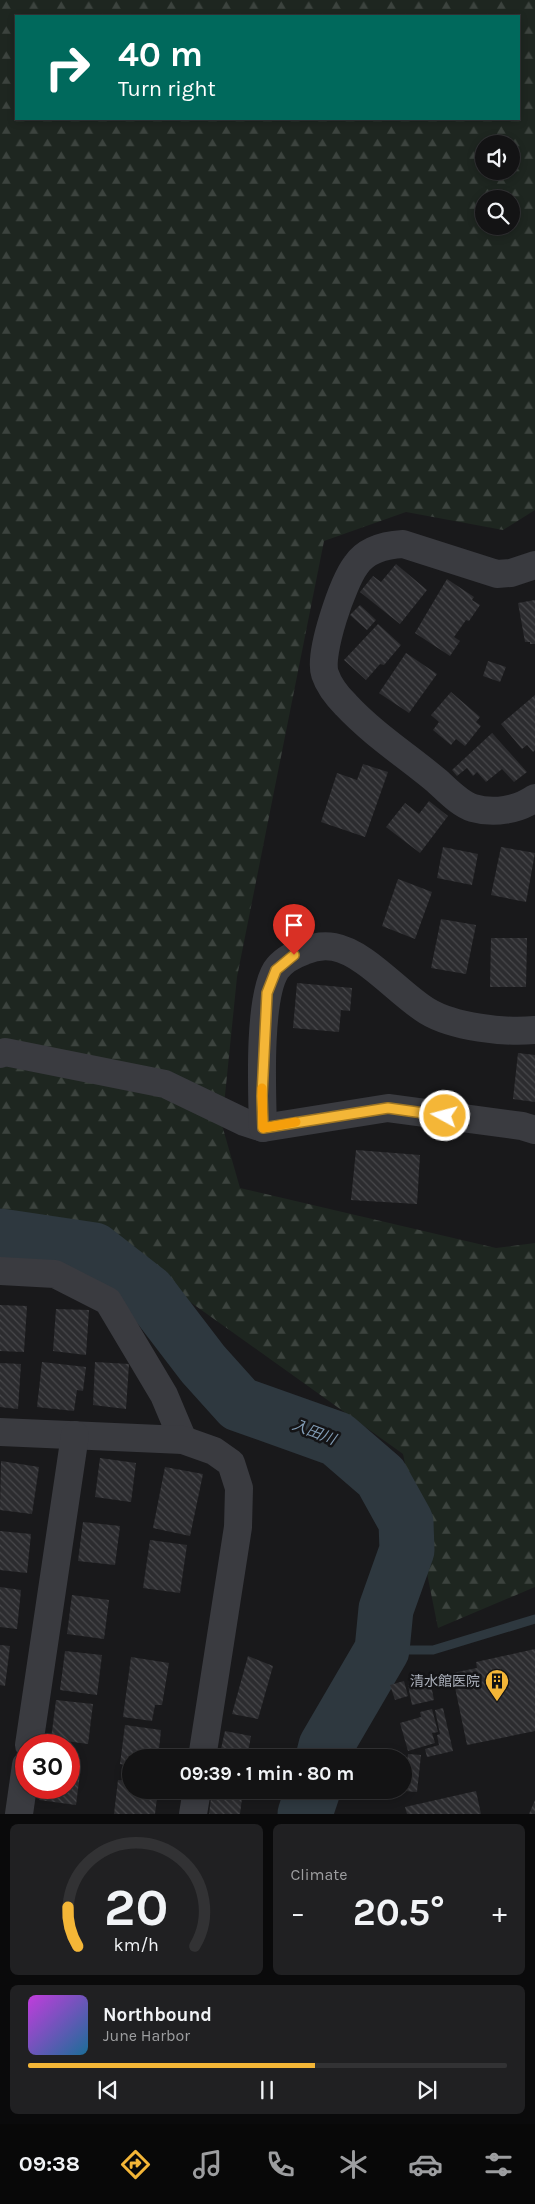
<!DOCTYPE html>
<html lang="en">
<head>
<meta charset="utf-8">
<style>
  body { margin:0; font-family:Karla,"Noto Sans JP",sans-serif; background:#202022; color:#f1f3f6; height:100vh; display:flex; flex-direction:column; font-size:19px; white-space:nowrap }
  * { box-sizing:border-box; margin:0 }
  p { font-size:16px; color:#9d9ea0 }
  .icon { flex:none; width:28px; height:28px; fill:none; stroke:currentColor; stroke-width:2; stroke-linecap:round; stroke-linejoin:round }
  .map { position:relative; height:1814px; overflow:hidden }
  .panel { display:flex; flex-direction:column; gap:10px; padding:10px; background:#0a0a0b; flex:1 }
  .panel>* { flex:none }
  .hud { position:absolute; left:15px; top:15px; width:505px; height:105px; border-radius:0px; box-shadow:0 2px 8px #0003,0 0 0 1px #323234; background:#00695c; color:#fff; overflow:hidden }
  .tools { position:absolute; left:475px; top:135px; display:grid; gap:10px }
  .tools a { display:grid; place-items:center; width:45px; height:45px; border-radius:50%; background:#131314; box-shadow:0 2px 8px #0003,0 0 0 1px #323234; font-size:25px }
  .speed { position:absolute; left:15px; top:1734px; display:flex; gap:10px; font-size:25px; font-weight:700; text-align:center }
  .speed>* { display:grid; place-content:center; width:65px; height:65px; border-radius:50%; background:#131314; box-shadow:0 2px 8px #0003,0 0 0 1px #323234; line-height:1 }
  .speed .limit { border:8px solid #d22; background:#fff; color:#111 }
  .pin { position:absolute; display:grid; place-items:center; width:42px; height:42px; color:#fff; margin:-51px -21px; border-radius:50% 50% 50% 0; rotate:-45deg; box-shadow:0 0 5px #0007 }
  .pin .icon { rotate:45deg }
  .me { position:absolute; width:55px; margin:-28px; rotate:277deg; stroke-linejoin:round; filter:drop-shadow(0 0 4px #0008) }
  .turn { display:flex; align-items:center; gap:18px; height:105px; padding:0 20px; font-size:22px }
  .turn .icon { width:65px; height:65px; stroke-width:2.5 }
  .turn b { display:block; font-size:35px; line-height:42px }
  .big { font-size:38px; font-weight:700; line-height:1.1 }
  .panel .tile { flex:1; display:flex; flex-direction:column; justify-content:center; gap:8px; min-width:0; padding:0 18px; border-radius:8px; background:#202022 }
  .panel .dial { align-items:center; gap:0 }
  .dial svg { height:130px; overflow:visible; fill:none; stroke:#323234; stroke-width:7; stroke-linecap:round; text-anchor:middle }
  .dial text { fill:#f1f3f6; stroke:none }
  .song { display:flex; align-items:center; gap:15px }
  .cover { width:60px; height:60px; border-radius:8px; background:linear-gradient(135deg,hsl(290 70% 55%),hsl(200 70% 35%)) }
  .played { height:5px; border-radius:2px; background:linear-gradient(90deg,#f4b637 60%,#323234 60%) }
  .keys { display:flex; justify-content:space-around; direction:ltr }
  .heat { display:flex; justify-content:space-between; align-items:center; font-size:28px; direction:ltr }
  .panel .tiles { flex:1; display:grid; gap:10px; grid-template-columns:1fr 1fr }
  .tile:last-child { grid-column:span 2 }
  .trip { position:absolute; left:122px; top:1749px; width:290px; height:50px; border-radius:25px; background:#131314; box-shadow:0 2px 8px #0003,0 0 0 1px #323234; font-weight:700; line-height:50px; text-align:center }
  .menu { display:flex; height:80px; justify-content:space-around; align-items:center; background:#080808; color:#9d9ea0 }
  .menu .icon { width:35px; height:35px }
  .menu .active { color:#f4b637 }
  .menu b { font-size:22px; color:#f1f3f6 }
  .map>svg:first-child { display:block }
  .forest { fill:url(#forest-firs); fill-rule:evenodd }
  .lines { fill:none; stroke-linecap:round; stroke-linejoin:round }
  .stream { stroke:#2e383f; stroke-width:9 }
  .river { stroke:#2e383f; stroke-width:55 }
  .building { fill:url(#building-back-hatch) }
  .minor { stroke:#3a3b40; stroke-width:28 }
  .route-casing { stroke:#9f7624; stroke-width:12 }
  .route { stroke:#f4b637; stroke-width:9 }
  .slow { stroke:#f59e0b; stroke-width:9 }
  .labels { text-anchor:middle; dominant-baseline:central; stroke-width:5; stroke-linejoin:round; paint-order:stroke }
  .poi-label { font-size:14px; fill:#abb0bb; stroke:#141416; text-anchor:end }
  .water-label { font-size:15px; font-style:italic; fill:#829db6; stroke:#141416 }
</style>
</head>
<body>
<div class="map">
<svg width="535" height="1814" viewBox="0 0 535 1814">
  <defs>
    <pattern id="forest-firs" width="22" height="20" patternUnits="userSpaceOnUse" patternTransform="scale(1.25)"><rect width="22" height="20" fill="#1e2620"/><path d="M5 1l3.5 6h-7zM16 11l3.5 6h-7z" fill="#3c433e"/></pattern>
    <pattern id="building-back-hatch" width="6" height="6" patternUnits="userSpaceOnUse" patternTransform="scale(1.25)"><rect width="6" height="6" fill="#2c2c2f"/><path d="M-1 5l2 2M0 0l6 6M5-1l2 2" fill="none" stroke="#48484b"/></pattern>
  </defs>
  <rect width="100%" height="100%" fill="#19191b"/>
  <path class="forest" d="M 0,0 L 535,0 L 535,510 L 503,530 L 406,512 L 324,541 L 237,977 L 222,1125 L 240,1188 L 496,1248 L 535,1243 L 535,1587 L 438,1628 L 403,1454 L 165,1284 L 0,1208 ZM 16,16 L 519,16 L 519,119 L 16,119 ZM 484,144 L 511,144 L 511,171 L 484,171 ZM 484,199 L 511,199 L 511,226 L 484,226 Z"/>
  <g class="lines">
    <path class="stream" d="M 382,1650 L 433,1650 L 535,1619"/>
    <g class="river">
      <path d="M 0,1236 L 94,1250 L 148,1292 L 203,1364 L 239,1404 L 337,1439 L 381,1477 L 406,1522 L 407,1550 L 386,1609 L 382,1650 L 326,1746 L 323,1758"/>
      <path d="M 305,1814 L 313,1790"/>
    </g>
  </g>
  <g class="building">
    <path d="M 396,564 L 427,590 L 400,624 L 360,592 L 373,576 L 381,582 Z"/>
    <path d="M 447,579 L 474,597 L 472,600 L 480,605 L 469,621 L 466,620 L 454,637 L 460,641 L 450,656 L 415,633 Z"/>
    <path d="M 535,600 L 535,644 L 530,644 L 530,642 L 525,642 L 518,603 Z"/>
    <path d="M 360,605 L 376,620 L 367,630 L 350,615 Z"/>
    <path d="M 378,624 L 401,645 L 384,665 L 380,664 L 366,680 L 344,660 Z"/>
    <path d="M 406,653 L 437,674 L 409,713 L 379,693 Z"/>
    <path d="M 488,661 L 506,667 L 500,682 L 483,676 Z"/>
    <path d="M 451,692 L 480,717 L 476,722 L 481,726 L 465,746 L 456,739 L 451,745 L 433,730 L 439,722 L 431,715 Z"/>
    <path d="M 535,695 L 535,750 L 533,752 L 527,745 L 522,749 L 501,724 Z"/>
    <path d="M 492,733 L 527,772 L 514,782 L 502,769 L 486,782 L 477,772 L 473,776 L 467,768 L 457,776 L 452,770 Z"/>
    <path d="M 363,764 L 388,772 L 365,837 L 321,822 L 337,773 L 357,780 Z"/>
    <path d="M 429,801 L 448,816 L 420,853 L 386,827 L 405,803 L 419,814 Z"/>
    <path d="M 443,847 L 478,854 L 472,885 L 437,878 Z"/>
    <path d="M 501,847 L 535,853 L 526,902 L 491,895 Z"/>
    <path d="M 398,879 L 432,892 L 415,939 L 382,926 Z"/>
    <path d="M 441,919 L 476,925 L 466,974 L 431,968 Z"/>
    <path d="M 491,938 L 527,938 L 526,987 L 490,987 Z"/>
    <path d="M 297,983 L 352,988 L 350,1011 L 341,1010 L 339,1032 L 293,1028 Z"/>
    <path d="M 518,1053 L 535,1055 L 535,1102 L 513,1099 Z"/>
    <path d="M 356,1150 L 420,1155 L 417,1204 L 351,1200 Z"/>
    <path d="M 0,1305 L 27,1306 L 24,1352 L 0,1351 Z"/>
    <path d="M 56,1309 L 89,1310 L 86,1355 L 53,1351 Z"/>
    <path d="M 42,1362 L 86,1367 L 83,1391 L 77,1390 L 74,1411 L 37,1407 Z"/>
    <path d="M 95,1362 L 129,1364 L 126,1409 L 93,1405 Z"/>
    <path d="M 0,1363 L 21,1364 L 18,1409 L 0,1407 Z"/>
    <path d="M 100,1458 L 136,1463 L 131,1502 L 95,1497 Z"/>
    <path d="M 1,1461 L 39,1467 L 32,1514 L 0,1510 Z"/>
    <path d="M 165,1467 L 203,1474 L 190,1536 L 153,1528 Z"/>
    <path d="M 83,1522 L 120,1526 L 115,1565 L 78,1561 Z"/>
    <path d="M 0,1531 L 31,1534 L 27,1573 L 0,1570 Z"/>
    <path d="M 150,1540 L 187,1545 L 180,1593 L 143,1588 Z"/>
    <path d="M 0,1587 L 21,1590 L 17,1629 L 0,1627 Z"/>
    <path d="M 72,1595 L 109,1600 L 104,1639 L 67,1634 Z"/>
    <path d="M 0,1645 L 10,1646 L 5,1686 L 0,1685 Z"/>
    <path d="M 535,1649 L 535,1731 L 467,1745 L 452,1673 L 477,1668 L 476,1662 Z"/>
    <path d="M 65,1651 L 102,1655 L 97,1695 L 60,1690 Z"/>
    <path d="M 248,1656 L 273,1666 L 258,1719 L 232,1714 Z"/>
    <path d="M 131,1657 L 169,1663 L 162,1705 L 155,1705 L 152,1721 L 123,1717 Z"/>
    <path d="M 430,1680 L 434,1700 L 412,1705 L 408,1685 Z"/>
    <path d="M 404,1681 L 408,1696 L 395,1700 L 390,1685 Z"/>
    <path d="M 56,1700 L 93,1704 L 88,1744 L 51,1739 Z"/>
    <path d="M 443,1708 L 453,1751 L 427,1757 L 425,1749 L 439,1745 L 437,1735 L 440,1734 L 435,1710 Z"/>
    <path d="M 432,1709 L 438,1732 L 432,1733 L 435,1743 L 408,1751 L 400,1723 L 421,1717 L 420,1712 Z"/>
    <path d="M 125,1725 L 161,1730 L 158,1758 L 131,1758 L 131,1766 L 120,1764 Z"/>
    <path d="M 225,1731 L 251,1736 L 247,1758 L 219,1758 Z"/>
    <path d="M 408,1754 L 421,1755 L 417,1792 L 404,1791 Z"/>
    <path d="M 69,1764 L 81,1766 L 76,1805 L 39,1800 L 41,1788 L 69,1788 Z"/>
    <path d="M 118,1780 L 131,1781 L 131,1790 L 158,1790 L 155,1814 L 114,1814 Z"/>
    <path d="M 212,1790 L 243,1790 L 240,1814 L 209,1814 Z"/>
    <path d="M 476,1791 L 481,1814 L 407,1814 L 405,1807 Z"/>
    <path d="M 535,1800 L 535,1814 L 529,1814 Z"/>
  </g>
  <g class="lines">
    <g class="minor">
      <path d="M 535,565 L 511,573 L 497,574 L 403,544 C 386,545 366,550 356,565 C 343,582 318,654 325,674 C 329,686 337,696 346,705 C 373,734 407,756 437,781 C 447,790 460,804 473,808 C 494,814 518,810 535,798"/>
      <path d="M 0,1054 L 5,1052 L 165,1084 L 244,1122 L 263,1128 L 388,1108 L 522,1126 L 535,1130"/>
      <path d="M 263,1128 C 262,1092 258,999 276,970 C 283,960 293,955 304,951 C 313,947 323,945 334,947 C 366,953 399,994 427,1011 C 453,1027 505,1033 535,1030"/>
      <path d="M 0,1271 L 55,1274 L 108,1301 L 164,1395 L 183,1440"/>
      <path d="M 0,1432 L 183,1440 L 214,1451 L 231,1463 L 239,1488 L 238,1527 L 202,1758"/>
      <path d="M 29,1745 L 75,1435"/>
      <path d="M 19,1814 L 26,1765"/>
      <path d="M 193,1814 L 197,1790"/>
    </g>
  </g>
  <g class="lines">
    <g class="route-casing">
      <path id="route" d="M 294,955 L 276,970 L 267,993 L 262,1096 L 263,1128 L 388,1108 L 445,1116"/>
    </g>
    <use href="#route" class="route"/>
    <path class="slow" d="M 262,1088 L 263,1128 L 296,1122"/>
  </g>
  <defs>
    <g id="building-pin" transform="scale(1.25)"><path d="M0 17L-7.5 6A9.5 9.5 0 1 1 7.5 6Z" fill="#f4b637" stroke="#141416"/><path d="M-4-6H4V6H1V3H-1V6H-4ZM-2.5-4.3h1.7v1.8h-1.7ZM.8-4.3h1.7v1.8H.8ZM-2.5-1h1.7V.8h-1.7ZM.8-1h1.7V.8H.8Z" fill="#111"/></g>
  </defs>
  <g fill-rule="evenodd">
    <use href="#building-pin" x="497" y="1681"/>
  </g>
  <g class="labels">
    <g class="poi-label">
      <text x="480" y="1681">清水館医院</text>
    </g>
    <g class="water-label">
      <text transform="translate(314 1432) rotate(21)">入田川</text>
    </g>
  </g>
</svg>
<div class="tools">
<a><svg class="icon" aria-label="sound" viewBox="0 0 24 24"><path d="M4 9h4l5-4v14l-5-4H4zM17 9q2 3 0 6"/></svg></a>
<a><svg class="icon" aria-label="search" viewBox="0 0 24 24"><circle cx="10" cy="10" r="6"/><path d="M15 15l6 6"/></svg></a>
</div>
<div class="speed"><div class="limit">30</div></div>
<div class="pin" style="left:294px;top:955px;background:#d93025"><svg class="icon" aria-label="arrive" viewBox="0 0 24 24"><path d="M6 21V4h12l-3 4 3 4H6"/></svg></div>
<svg class="me" style="left:445px;top:1116px" viewBox="-20 -20 40 40"><circle r="17" fill="#f4b637" stroke="#fff" stroke-width="3"/><path d="M0-11L8 9 0 5-8 9z" fill="#fff"/></svg>
<div class="trip">09:39 · 1 min · 80 m</div>
<div class="hud">
<div class="turn"><svg class="icon" aria-label="right" viewBox="0 0 24 24"><path d="M7 20v-9h11M14 6l5 5-5 5"/></svg><div><b>40 m</b>Turn right</div></div>
</div>
</div>
<section class="panel">
<div class="tiles">
<div class="tile dial"><svg viewBox="0 0 100 80">
<path d="M14 69A42 42 0 1 1 86 69"/>
<path d="M14 69A42 42 0 0 1 8 45" stroke="#f4b637"/>
<text x="50" y="56" font-size="32" font-weight="700">20</text>
<text x="50" y="72" font-size="11">km/h</text>
</svg></div>
<div class="tile"><p>Climate</p>
<div class="heat"><a>−</a><b class="big">20.5°</b><a>+</a></div>
</div>
<div class="tile">
<div class="song"><i class="cover"></i><div><b>Northbound</b><p>June Harbor</p></div></div>
<div class="played"></div>
<div class="keys"><svg class="icon" aria-label="previous" viewBox="0 0 24 24"><path d="M18 5L8 12l10 7zM5 5v14"/></svg><svg class="icon" aria-label="pause" viewBox="0 0 24 24"><path d="M8 5v14M16 5v14"/></svg><svg class="icon" aria-label="next" viewBox="0 0 24 24"><path d="M6 5l10 7-10 7zM19 5v14"/></svg></div>
</div>
</div>
</section>
<nav class="menu">
<b>09:38</b>
<svg class="icon active" aria-label="directions" viewBox="0 0 24 24"><path d="M12 3l9 9-9 9-9-9zM9 14v-3h6M13 9l2 2-2 2"/></svg>
<svg class="icon" aria-label="music" viewBox="0 0 24 24"><path d="M9 18V5l10-2v13"/><circle cx="6" cy="18" r="3"/><circle cx="16" cy="16" r="3"/></svg>
<svg class="icon" aria-label="phone" viewBox="0 0 24 24"><path d="M5 4h4l2 5-3 2q2 4 5 5l2-3 5 2v4C11 20 4 13 5 4z"/></svg>
<svg class="icon" aria-label="climate" viewBox="0 0 24 24"><path d="M12 3v18M4 7l16 10M4 17L20 7"/></svg>
<svg class="icon" aria-label="car" viewBox="0 0 24 24"><path d="M5 17H2v-5l4-1 3-4h7l3 4 3 1v5h-3M9 17h6M6 11h13"/><circle cx="7" cy="17" r="2"/><circle cx="17" cy="17" r="2"/></svg>
<svg class="icon" aria-label="filters" viewBox="0 0 24 24"><path d="M4 7h16M4 17h16"/><circle cx="9" cy="7" r="2"/><circle cx="15" cy="17" r="2"/></svg>
</nav>
</body>
</html>
